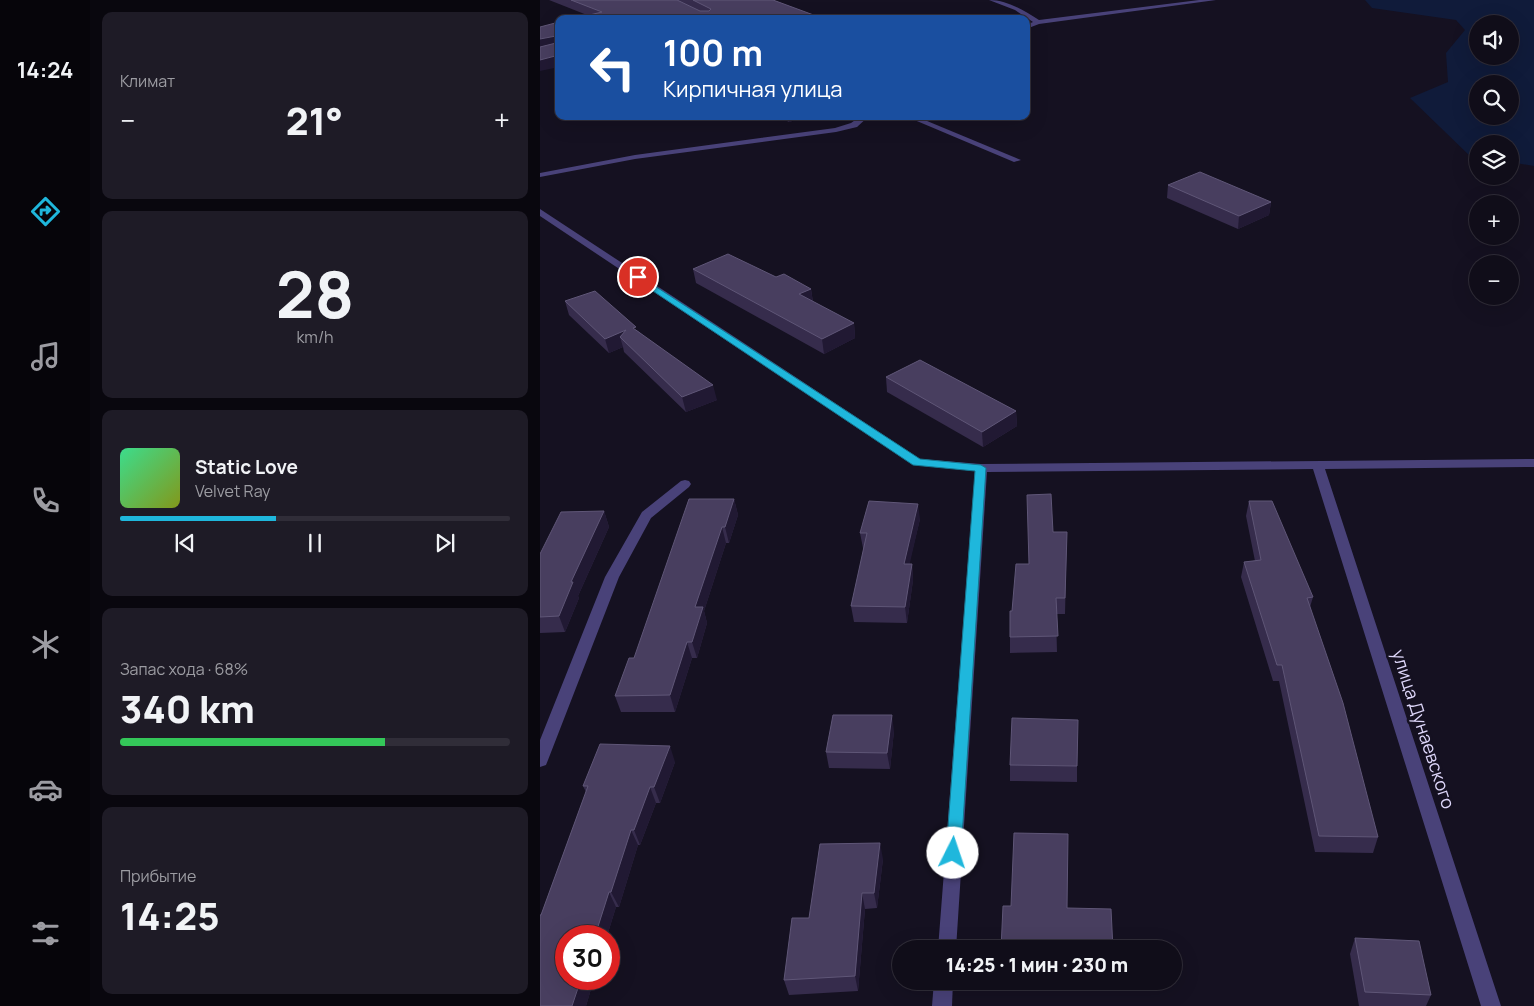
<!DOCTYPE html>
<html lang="ru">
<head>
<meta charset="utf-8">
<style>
  body { margin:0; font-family:Manrope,sans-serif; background:#1e1b26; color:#f1f3f6; height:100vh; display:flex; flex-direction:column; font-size:19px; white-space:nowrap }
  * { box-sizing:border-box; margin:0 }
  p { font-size:16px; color:#9c9ca2 }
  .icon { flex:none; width:28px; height:28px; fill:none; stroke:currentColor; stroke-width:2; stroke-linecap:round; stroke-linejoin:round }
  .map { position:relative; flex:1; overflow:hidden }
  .drawer { display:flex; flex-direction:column; gap:12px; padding:12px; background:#09070e; width:450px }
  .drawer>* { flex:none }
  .top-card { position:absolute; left:15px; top:15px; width:475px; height:105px; border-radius:10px; box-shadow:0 5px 20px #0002,0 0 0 1px #302d38; background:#1a4fa0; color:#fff; overflow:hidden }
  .tools { position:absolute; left:929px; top:15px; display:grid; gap:10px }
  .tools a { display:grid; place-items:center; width:50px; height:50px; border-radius:50%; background:#100d19; box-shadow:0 5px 20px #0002,0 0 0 1px #302d38; font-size:25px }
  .speed { position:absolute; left:15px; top:925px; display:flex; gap:10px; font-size:25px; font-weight:700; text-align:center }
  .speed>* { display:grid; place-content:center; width:65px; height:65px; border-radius:50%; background:#100d19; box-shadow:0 5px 20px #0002,0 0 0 1px #302d38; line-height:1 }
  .speed .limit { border:8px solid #d22; background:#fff; color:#111 }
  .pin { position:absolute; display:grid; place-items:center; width:42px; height:42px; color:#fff; margin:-21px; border:2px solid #fff; border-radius:50%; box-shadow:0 1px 5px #0007 }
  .me { position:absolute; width:55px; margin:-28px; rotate:4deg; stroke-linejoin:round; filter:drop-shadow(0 0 4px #0008) }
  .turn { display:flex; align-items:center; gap:18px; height:105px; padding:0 25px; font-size:22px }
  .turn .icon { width:65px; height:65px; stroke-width:2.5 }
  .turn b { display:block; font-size:35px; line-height:42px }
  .big { font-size:38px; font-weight:800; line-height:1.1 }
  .drawer .tile { flex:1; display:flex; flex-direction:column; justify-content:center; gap:8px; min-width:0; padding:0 18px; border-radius:10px; background:#1e1b26 }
  .drawer .dial { align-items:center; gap:0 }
  .dial b { font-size:65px; line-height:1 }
  .song { display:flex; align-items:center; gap:15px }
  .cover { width:60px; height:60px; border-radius:8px; background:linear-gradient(135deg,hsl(150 70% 55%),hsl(70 70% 35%)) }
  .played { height:5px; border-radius:2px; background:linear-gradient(90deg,#1fb7dc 40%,#302d38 40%) }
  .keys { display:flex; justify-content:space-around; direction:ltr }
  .heat { display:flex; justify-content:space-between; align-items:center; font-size:28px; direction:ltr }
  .charge { height:8px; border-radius:4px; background:linear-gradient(90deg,#34c759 68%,#302d38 0) }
  .trip { position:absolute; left:352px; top:940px; width:290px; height:50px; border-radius:25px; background:#100d19; box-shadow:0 5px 20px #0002,0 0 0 1px #302d38; font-weight:800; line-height:50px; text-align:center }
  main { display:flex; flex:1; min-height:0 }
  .menu { display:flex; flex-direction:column; width:90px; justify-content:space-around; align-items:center; background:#06050a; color:#9c9ca2 }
  .menu .icon { width:35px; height:35px }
  .menu .active { color:#1fb7dc }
  .menu b { font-size:22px; color:#f1f3f6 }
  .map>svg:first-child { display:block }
  .water { fill:#101b3a; fill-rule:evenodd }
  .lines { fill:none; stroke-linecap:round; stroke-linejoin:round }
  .minor { fill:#494279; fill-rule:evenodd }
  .wall { fill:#362c4c }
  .shaded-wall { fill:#211933 }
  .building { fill:#483e5f; stroke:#5f5677 }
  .route { fill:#1fb7dc; stroke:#14778f }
  .labels { text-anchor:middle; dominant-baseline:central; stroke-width:5; stroke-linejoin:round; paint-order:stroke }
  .near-street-label { font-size:18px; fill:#ddd6f9; stroke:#151121 }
</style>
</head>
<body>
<main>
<nav class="menu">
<b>14:24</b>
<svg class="icon active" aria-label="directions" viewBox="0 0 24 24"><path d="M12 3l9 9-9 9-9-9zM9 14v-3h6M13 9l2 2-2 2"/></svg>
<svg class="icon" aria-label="music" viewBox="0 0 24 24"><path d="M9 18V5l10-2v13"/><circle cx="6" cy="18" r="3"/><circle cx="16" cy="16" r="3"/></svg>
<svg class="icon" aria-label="phone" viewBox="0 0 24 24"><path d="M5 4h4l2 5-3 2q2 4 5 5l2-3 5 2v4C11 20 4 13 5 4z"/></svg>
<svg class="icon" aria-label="climate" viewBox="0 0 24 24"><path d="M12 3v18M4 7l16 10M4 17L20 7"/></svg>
<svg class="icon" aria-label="car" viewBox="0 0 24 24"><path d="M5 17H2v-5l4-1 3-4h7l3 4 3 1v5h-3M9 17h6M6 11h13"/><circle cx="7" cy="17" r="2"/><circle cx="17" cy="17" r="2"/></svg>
<svg class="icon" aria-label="filters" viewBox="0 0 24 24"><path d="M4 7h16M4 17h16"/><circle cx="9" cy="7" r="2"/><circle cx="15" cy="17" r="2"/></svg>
</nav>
<section class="drawer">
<div class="tile"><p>Климат</p>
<div class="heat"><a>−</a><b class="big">21°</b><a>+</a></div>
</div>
<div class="tile dial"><b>28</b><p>km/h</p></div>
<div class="tile">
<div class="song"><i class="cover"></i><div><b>Static Love</b><p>Velvet Ray</p></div></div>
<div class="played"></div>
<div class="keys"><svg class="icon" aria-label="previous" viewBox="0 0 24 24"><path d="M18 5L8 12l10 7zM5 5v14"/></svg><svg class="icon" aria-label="pause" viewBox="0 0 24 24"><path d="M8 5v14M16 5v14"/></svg><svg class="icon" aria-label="next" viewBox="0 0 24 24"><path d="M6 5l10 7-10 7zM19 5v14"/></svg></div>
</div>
<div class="tile"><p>Запас хода · 68%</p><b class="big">340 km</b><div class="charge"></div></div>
<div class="tile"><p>Прибытие</p><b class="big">14:25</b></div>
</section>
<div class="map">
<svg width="994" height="1006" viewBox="0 0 994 1006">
  <rect width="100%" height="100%" fill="#151121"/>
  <path class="water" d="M 825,0 L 994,0 L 994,166 L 970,162 L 970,144 L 938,144 L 937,158 L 931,157 L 870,98 L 908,82 L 906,53 L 925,30 L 916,20 L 832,8 ZM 938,24 L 970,24 L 970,56 L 938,56 ZM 938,84 L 970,84 L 970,116 L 938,116 Z"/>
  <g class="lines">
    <g class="minor">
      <path d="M 449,0 C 468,0 484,11 499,20 L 659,0 L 676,0 L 499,24 L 486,29 L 486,25 L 493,22 L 475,10 Z"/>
      <path d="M 321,116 L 329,116 L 317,127 L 296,132 L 95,159 L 0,177 L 0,173 L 95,155 L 295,128 L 311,123 Z"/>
      <path d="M 365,116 L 375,116 L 481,160 L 474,162 Z"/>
      <path d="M 0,209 L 380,459 L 441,464 L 994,459 L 994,467 L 785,469 L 961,1006 L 941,1006 L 773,469 L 447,472 L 416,949 L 398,949 L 435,471 L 373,465 L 0,216 Z"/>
      <path d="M 145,480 L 149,481 L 151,484 L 149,487 L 111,518 L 79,577 L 8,760 L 6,765 L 0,767 L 0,740 L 65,577 L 102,512 L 141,481 Z"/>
      <path d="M 394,981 L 413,981 L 412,1006 L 392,1006 Z"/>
    </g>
  </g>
  <g class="wall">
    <path d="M 9,0 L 233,0 L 279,17 L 47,15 Z"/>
    <path d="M 237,116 L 268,116 L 249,122 Z"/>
    <path d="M 628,185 L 731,202 L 729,215 L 698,229 L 627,198 Z"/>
    <path d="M 153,269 L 236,277 L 271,289 L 273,302 L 314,323 L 315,338 L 284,354 L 156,283 Z"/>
    <path d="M 25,301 L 98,331 L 177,400 L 146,412 L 84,352 L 83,347 L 69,353 L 29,315 Z"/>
    <path d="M 346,377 L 476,411 L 477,426 L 443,447 L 347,392 Z"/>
    <path d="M 194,499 L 198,515 L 189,543 L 186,543 L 164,611 L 167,623 L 157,658 L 152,658 L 135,712 L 81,712 L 75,696 L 94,658 Z"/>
    <path d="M 709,501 L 773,597 L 770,607 L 838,837 L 833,853 L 775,852 L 739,681 L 733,681 L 701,577 L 704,562 L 715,561 L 706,516 Z"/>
    <path d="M 64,511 L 69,527 L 38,596 L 39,598 L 25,632 L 0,633 L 0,554 Z"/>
    <path d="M 380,519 L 369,564 L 372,564 L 373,580 L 367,623 L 314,622 L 311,606 L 324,549 L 323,548 L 320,533 Z"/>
    <path d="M 513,532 L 527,532 L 525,614 L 516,614 L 517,652 L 470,653 L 470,611 L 472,611 Z"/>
    <path d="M 354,731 L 350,769 L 289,768 L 286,752 Z"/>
    <path d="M 135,762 L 120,803 L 116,803 L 100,845 L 98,845 L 79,907 L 76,907 L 67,936 L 26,936 L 26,979 L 54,979 L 46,1006 L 0,1006 L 1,915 L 46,792 L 43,786 Z"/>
    <path d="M 470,765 L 537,766 L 537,782 L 470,781 Z"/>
    <path d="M 343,859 L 337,908 L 325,909 L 318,991 L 249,995 L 244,980 L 269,918 Z"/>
    <path d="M 815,938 L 891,995 L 886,1006 L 819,1006 L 810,954 Z"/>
  </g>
  <g class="shaded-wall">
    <path d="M 16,36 L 19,46 L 0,50 L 0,39 Z"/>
    <path d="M 19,55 L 19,67 L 0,71 L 0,60 Z"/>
    <path d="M 248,116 L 268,116 L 249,122 Z"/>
    <path d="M 731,202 L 729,215 L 698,229 L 699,216 Z"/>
    <path d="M 271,289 L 273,303 L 259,294 Z"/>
    <path d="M 314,323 L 315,338 L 284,354 L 282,339 Z"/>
    <path d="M 86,330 L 80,337 L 83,347 L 69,353 L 65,339 Z"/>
    <path d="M 173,385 L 177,400 L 146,412 L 142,397 Z"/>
    <path d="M 476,411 L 477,426 L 443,447 L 442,432 Z"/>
    <path d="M 194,499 L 198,515 L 189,543 L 185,527 Z"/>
    <path d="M 378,504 L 380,519 L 366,580 L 364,564 Z"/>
    <path d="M 64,511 L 69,527 L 38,596 L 39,598 L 25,632 L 19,616 L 31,582 Z"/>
    <path d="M 182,527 L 186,543 L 164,611 L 167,623 L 157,658 L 152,642 L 155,607 Z"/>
    <path d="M 372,564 L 373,580 L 367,623 L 365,607 Z"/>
    <path d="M 147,642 L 152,658 L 135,712 L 130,695 Z"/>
    <path d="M 352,715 L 354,731 L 350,769 L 347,753 Z"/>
    <path d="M 130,746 L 135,762 L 120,803 L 114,787 Z"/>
    <path d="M 110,787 L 116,803 L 100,845 L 94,830 Z"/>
    <path d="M 91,830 L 98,845 L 79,907 L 71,892 Z"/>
    <path d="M 340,843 L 343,859 L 337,908 L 334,893 Z"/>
    <path d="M 69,892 L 76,907 L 67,936 L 55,936 Z"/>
    <path d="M 322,893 L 325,909 L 318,991 L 315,976 Z"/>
    <path d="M 41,979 L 54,979 L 46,1006 L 32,1006 Z"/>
  </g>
  <g class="building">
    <path d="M 31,0 L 137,0 L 160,11 L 169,11 L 171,9 L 153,0 L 233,0 L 279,17 L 273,19 L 33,19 L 62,12 Z"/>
    <path d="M 19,22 L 19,55 L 0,60 L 0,47 L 16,43 L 18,37 L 16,36 L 0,39 L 0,27 Z"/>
    <path d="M 660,172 L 731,202 L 699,216 L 628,185 Z"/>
    <path d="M 188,254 L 236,277 L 244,274 L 271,289 L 259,294 L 314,323 L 282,339 L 153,269 Z"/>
    <path d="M 55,291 L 96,327 L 93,328 L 173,385 L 142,397 L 80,337 L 86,330 L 65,339 L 25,301 Z"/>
    <path d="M 380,360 L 476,411 L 442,432 L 346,377 Z"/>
    <path d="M 511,494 L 513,532 L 527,532 L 525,598 L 516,598 L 518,636 L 470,637 L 470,611 L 472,611 L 476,564 L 489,564 L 487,495 Z"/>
    <path d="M 149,499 L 194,499 L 185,527 L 182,527 L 155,607 L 163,607 L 152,642 L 147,642 L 130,695 L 75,696 L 89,658 L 94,658 Z"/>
    <path d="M 329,501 L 378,504 L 364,564 L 372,564 L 365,607 L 311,606 L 327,533 L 320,533 Z"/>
    <path d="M 709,501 L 732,501 L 773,597 L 767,598 L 803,703 L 838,837 L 779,836 L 742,665 L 737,665 L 704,562 L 721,560 Z"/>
    <path d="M 64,511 L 31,582 L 33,582 L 19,616 L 0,617 L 0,554 L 21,512 Z"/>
    <path d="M 293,715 L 352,715 L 347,753 L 286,752 Z"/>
    <path d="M 472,718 L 538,720 L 537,766 L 470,765 Z"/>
    <path d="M 60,744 L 130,746 L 114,787 L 110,787 L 94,830 L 91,830 L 71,892 L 69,892 L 55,936 L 26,936 L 26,979 L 41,979 L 32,1006 L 0,1006 L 0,915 L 1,915 L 48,786 L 43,786 Z"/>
    <path d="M 474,833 L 528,834 L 527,908 L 571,909 L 573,949 L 461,949 L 463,906 L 471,906 Z"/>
    <path d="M 340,843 L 334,893 L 322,893 L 315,976 L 244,980 L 252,918 L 269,918 L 280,844 Z"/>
    <path d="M 815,938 L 879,941 L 891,995 L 825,992 Z"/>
  </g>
  <path class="route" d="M 98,275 L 380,459 L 441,465 L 446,468 L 421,853 L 419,858 L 413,860 L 408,858 L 406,853 L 435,471 L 373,465 L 95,279 L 94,277 Z"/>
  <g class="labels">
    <g class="near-street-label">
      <text transform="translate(884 729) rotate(72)">улица Дунаевского</text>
    </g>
  </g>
</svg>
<div class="tools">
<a><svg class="icon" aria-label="sound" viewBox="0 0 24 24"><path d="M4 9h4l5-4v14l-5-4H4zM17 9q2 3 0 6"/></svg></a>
<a><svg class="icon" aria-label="search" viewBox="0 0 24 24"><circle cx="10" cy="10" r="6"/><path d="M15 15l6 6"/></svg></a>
<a><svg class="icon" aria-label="layers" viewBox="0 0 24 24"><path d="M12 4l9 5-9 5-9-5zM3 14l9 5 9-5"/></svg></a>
<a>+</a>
<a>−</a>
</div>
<div class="speed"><div class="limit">30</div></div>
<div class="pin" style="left:98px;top:277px;background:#d93025"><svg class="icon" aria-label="arrive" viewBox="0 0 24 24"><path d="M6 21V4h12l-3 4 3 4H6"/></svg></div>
<svg class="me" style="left:413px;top:853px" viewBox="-20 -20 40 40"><circle r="19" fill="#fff"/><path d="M0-13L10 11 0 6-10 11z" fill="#1fb7dc"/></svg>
<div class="trip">14:25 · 1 мин · 230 m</div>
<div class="top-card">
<div class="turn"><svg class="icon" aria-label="left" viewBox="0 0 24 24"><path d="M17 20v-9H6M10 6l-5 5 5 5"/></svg><div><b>100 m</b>Кирпичная улица</div></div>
</div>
</div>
</main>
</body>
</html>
